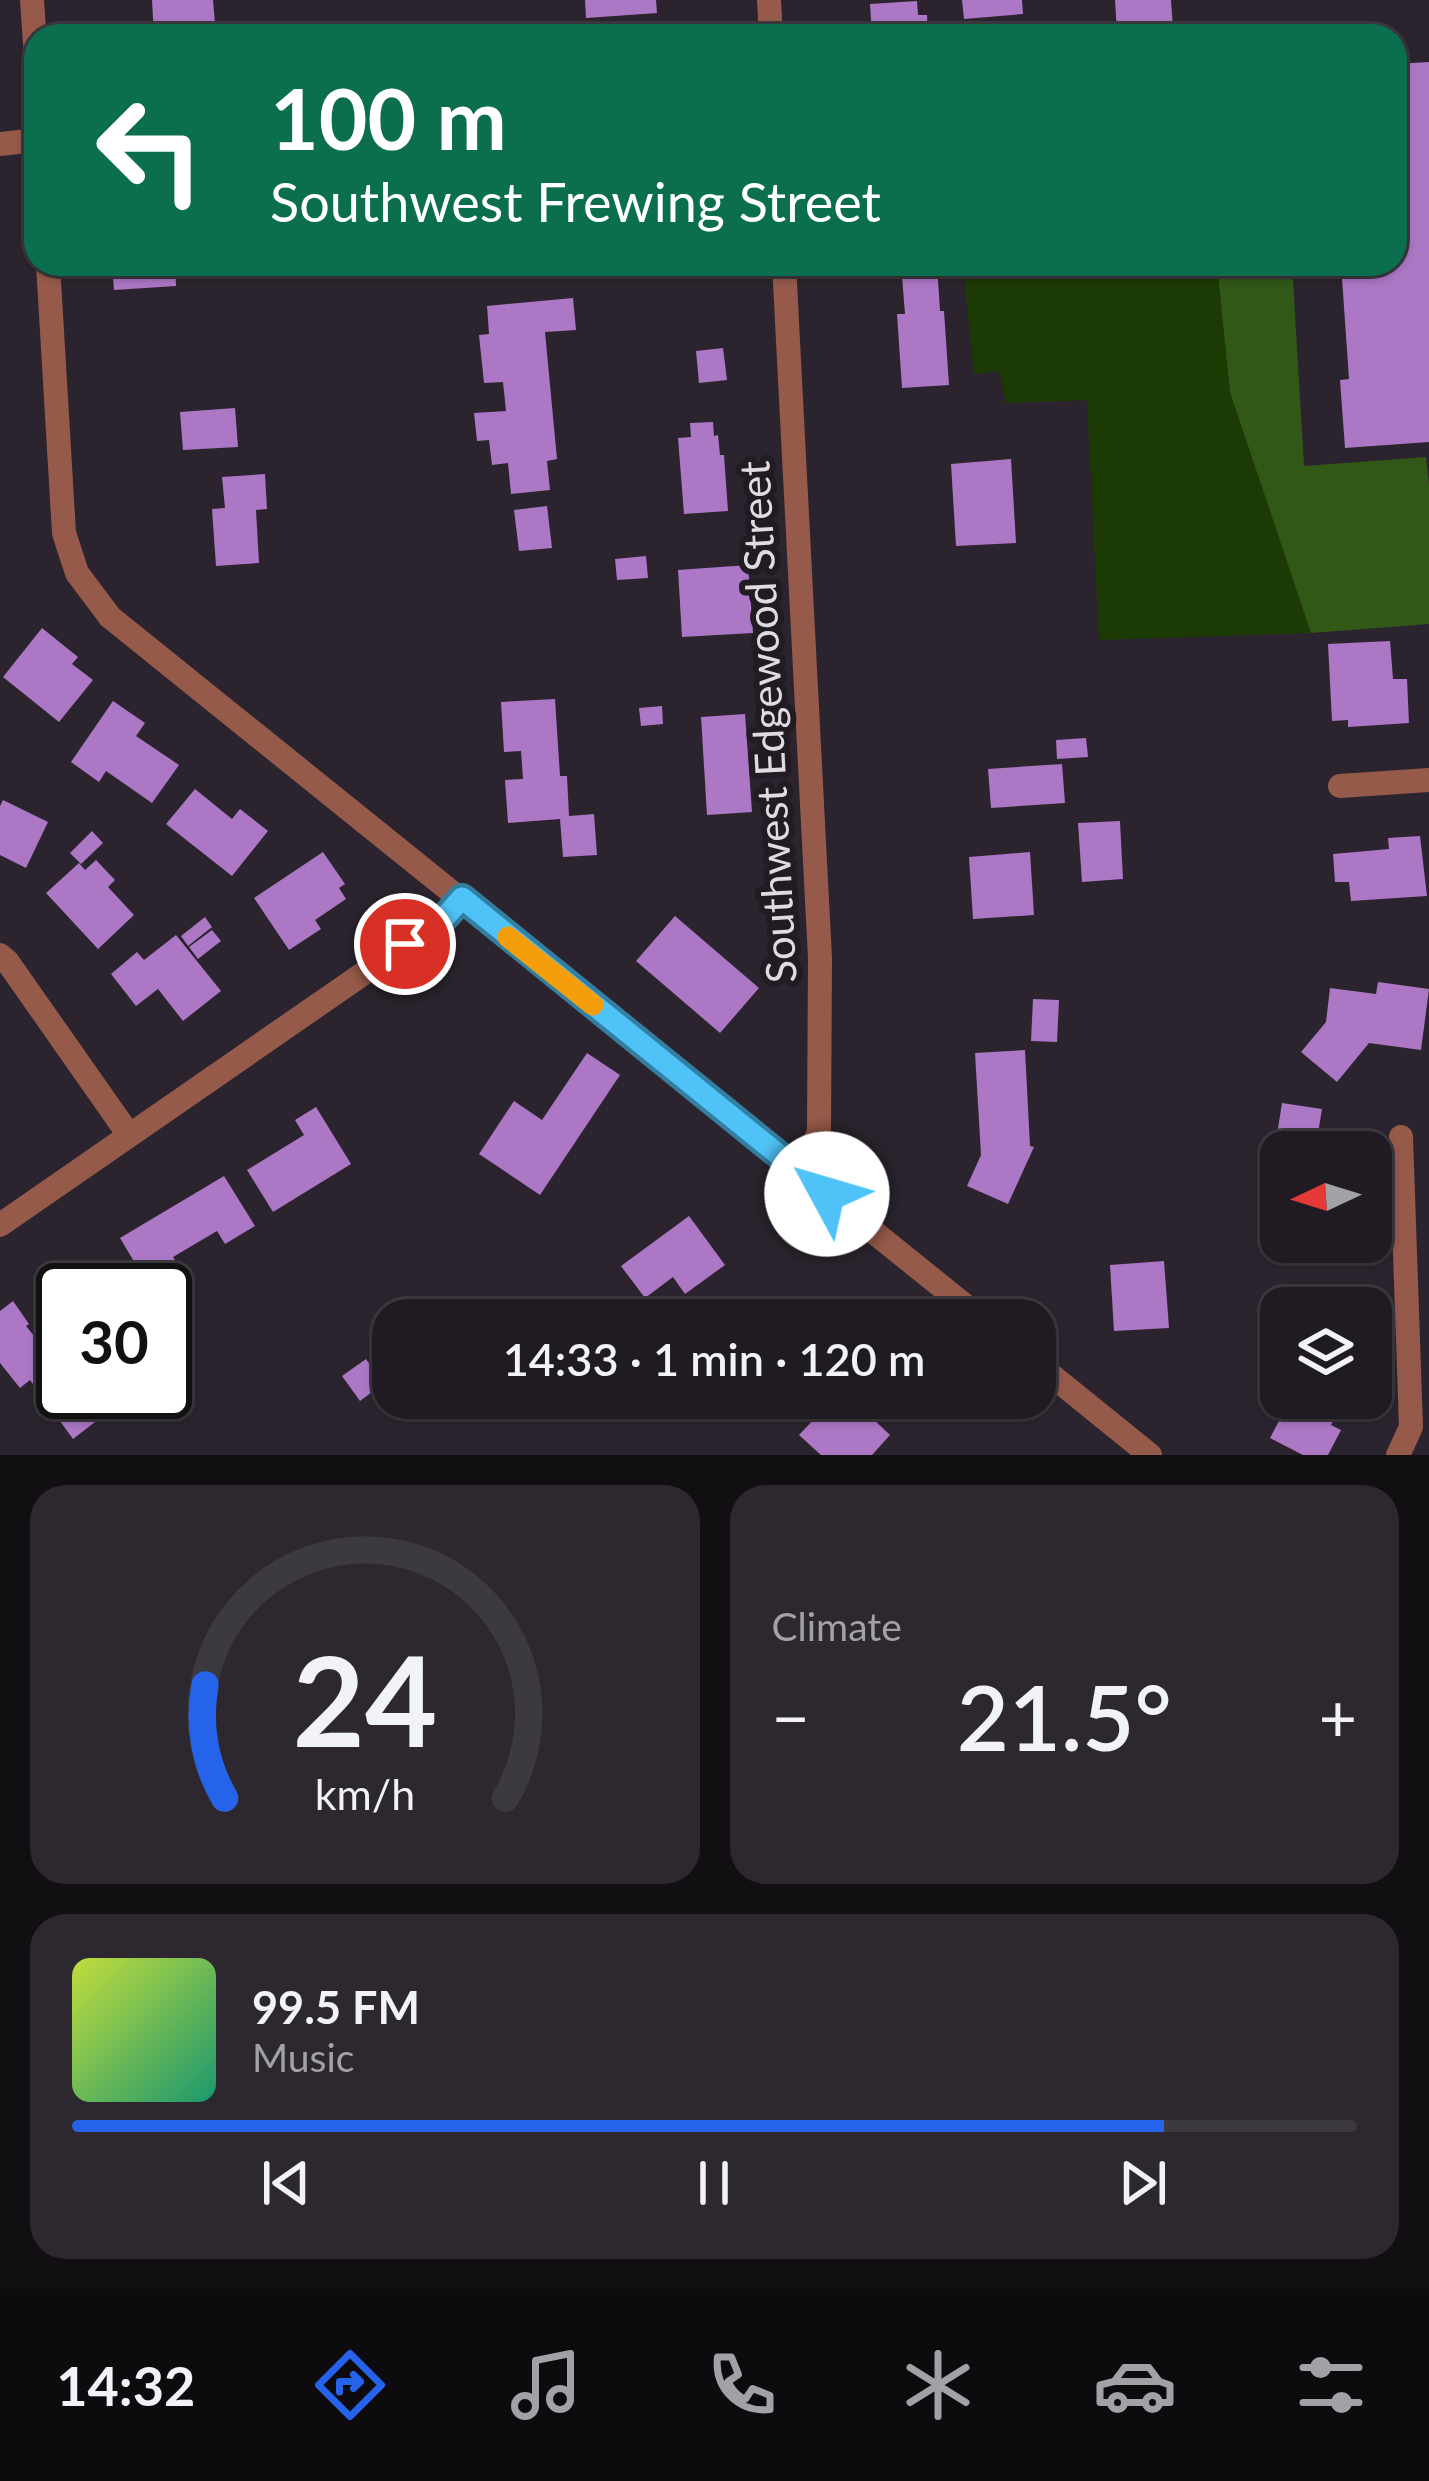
<!DOCTYPE html>
<html lang="en">
<head>
<meta charset="utf-8">
<style>
  body { margin:0; font-family:Lato,sans-serif; background:#2d282f; color:#f1f3f6; height:100vh; display:flex; flex-direction:column; font-size:45px; white-space:nowrap }
  * { box-sizing:border-box; margin:0 }
  p { font-size:39px; color:#a2a1a5 }
  .icon { flex:none; width:66px; height:66px; fill:none; stroke:currentColor; stroke-width:2; stroke-linecap:round; stroke-linejoin:round }
  .map { position:relative; height:1455px; overflow:hidden }
  .details { display:flex; flex-direction:column; gap:30px; padding:30px; background:#120f13; flex:1 }
  .details>* { flex:none }
  .banner { position:absolute; left:24px; top:24px; width:1383px; height:252px; border-radius:36px; box-shadow:0 3px 9px #0004,0 0 0 3px #3d3940; background:#0b6e4f; color:#fff; overflow:hidden }
  .needle { width:78px; rotate:266deg }
  .fabs { position:absolute; left:1260px; top:1131px; display:grid; gap:24px }
  .fabs a { display:grid; place-items:center; width:132px; height:132px; border-radius:24px; background:#201b22; box-shadow:0 3px 9px #0004,0 0 0 3px #3d3940; font-size:60px }
  .speed { position:absolute; left:36px; top:1263px; display:flex; gap:24px; font-size:60px; font-weight:700; text-align:center }
  .speed>* { display:grid; place-content:center; width:156px; height:156px; border-radius:50%; background:#201b22; box-shadow:0 3px 9px #0004,0 0 0 3px #3d3940; line-height:1 }
  .speed .limit { border:6px solid #111; border-radius:18px; background:#fff; color:#111 }
  .pin { position:absolute; display:grid; place-items:center; width:102px; height:102px; color:#fff; margin:-51px; border:6px solid #fff; border-radius:50%; box-shadow:0 3px 12px #0007 }
  .me { position:absolute; width:132px; margin:-66px; rotate:309deg; stroke-linejoin:round; filter:drop-shadow(0 0 9px #0008) }
  .turn { display:flex; align-items:center; gap:42px; height:252px; padding:0 48px; font-size:54px }
  .turn .icon { width:156px; height:156px; stroke-width:2.5 }
  .turn b { display:block; font-size:84px; line-height:102px }
  .big { font-size:90px; font-weight:600; line-height:1.1 }
  .details .tile { flex:1; display:flex; flex-direction:column; justify-content:center; gap:18px; min-width:0; padding:0 42px; border-radius:36px; background:#2d282f }
  .details .dial { align-items:center; gap:0 }
  .dial svg { height:312px; overflow:visible; fill:none; stroke:#3d3940; stroke-width:7; stroke-linecap:round; text-anchor:middle }
  .dial text { fill:#f1f3f6; stroke:none }
  .song { display:flex; align-items:center; gap:36px }
  .cover { width:144px; height:144px; border-radius:18px; background:linear-gradient(135deg,hsl(70 70% 55%),hsl(160 70% 35%)) }
  .played { height:12px; border-radius:6px; background:linear-gradient(90deg,#2563eb 85%,#3d3940 85%) }
  .keys { display:flex; justify-content:space-around; direction:ltr }
  .heat { display:flex; justify-content:space-between; align-items:center; font-size:66px; direction:ltr }
  .details .tiles { flex:1; display:grid; gap:30px; grid-template-columns:1fr 1fr }
  .tile:last-child { grid-column:span 2 }
  .trip { position:absolute; left:372px; top:1299px; width:684px; height:120px; border-radius:36px; background:#201b22; box-shadow:0 3px 9px #0004,0 0 0 3px #3d3940; font-weight:600; line-height:120px; text-align:center }
  .tab-bar { display:flex; height:192px; justify-content:space-around; align-items:center; background:#0d0b0e; color:#a2a1a5 }
  .tab-bar .icon { width:84px; height:84px }
  .tab-bar .active { color:#2563eb }
  .tab-bar b { font-size:54px; color:#f1f3f6 }
  .map>svg:first-child { display:block }
  .green { fill:#1c3b04 }
  .forest { fill:#325818 }
  .building { fill:#ac77c5 }
  .lines { fill:none; stroke-linecap:round; stroke-linejoin:round }
  .street { stroke:#965a4a; stroke-width:24 }
  .route-casing { stroke:#337fa1; stroke-width:30 }
  .route { stroke:#4fc3f7; stroke-width:21 }
  .slow { stroke:#f59e0b; stroke-width:21 }
  .labels { text-anchor:middle; dominant-baseline:central; stroke-width:12; stroke-linejoin:round; paint-order:stroke }
  .street-label { font-size:42px; fill:#dfdbe1; stroke:#211b24 }
</style>
</head>
<body>
<div class="map">
<svg width="1429" height="1455" viewBox="0 0 1429 1455">
  <rect width="100%" height="100%" fill="#2b242e"/>
  <path class="green" d="M 963,264 L 1217,264 L 1230,392 L 1311,633 L 1099,640 L 1087,400 L 1006,403 L 999,371 L 974,374 Z"/>
  <path class="forest" d="M 1217,264 L 1292,264 L 1304,466 L 1426,457 L 1429,484 L 1429,624 L 1311,633 L 1230,392 Z"/>
  <g class="building">
    <path d="M 152,0 L 213,0 L 216,36 L 154,36 Z"/>
    <path d="M 585,0 L 656,0 L 657,13 L 586,18 Z"/>
    <path d="M 962,0 L 1022,0 L 1023,14 L 964,19 Z"/>
    <path d="M 1115,0 L 1171,0 L 1173,29 L 1117,33 Z"/>
    <path d="M 917,1 L 918,15 L 927,15 L 928,36 L 872,36 L 870,4 Z"/>
    <path d="M 1429,62 L 1429,442 L 1345,448 L 1340,380 L 1349,379 L 1341,264 L 1395,264 L 1395,64 Z"/>
    <path d="M 112,264 L 175,264 L 176,286 L 114,290 Z"/>
    <path d="M 901,264 L 937,264 L 940,311 L 944,311 L 949,385 L 902,388 L 897,314 L 905,314 Z"/>
    <path d="M 573,298 L 576,330 L 545,332 L 557,459 L 547,461 L 550,490 L 511,494 L 508,463 L 492,465 L 489,440 L 477,441 L 474,413 L 506,411 L 503,382 L 484,383 L 479,335 L 489,334 L 487,306 Z"/>
    <path d="M 723,348 L 727,380 L 699,383 L 696,351 Z"/>
    <path d="M 235,408 L 238,447 L 183,450 L 180,412 Z"/>
    <path d="M 713,422 L 714,436 L 718,435 L 720,455 L 724,455 L 728,511 L 684,514 L 678,438 L 691,437 L 690,423 Z"/>
    <path d="M 1011,459 L 1016,543 L 956,546 L 951,464 Z"/>
    <path d="M 265,474 L 267,509 L 256,510 L 259,563 L 216,566 L 212,509 L 225,508 L 222,477 Z"/>
    <path d="M 547,506 L 552,548 L 519,551 L 514,510 Z"/>
    <path d="M 646,556 L 648,578 L 617,580 L 615,559 Z"/>
    <path d="M 748,565 L 753,633 L 682,637 L 678,570 Z"/>
    <path d="M 42,628 L 78,657 L 72,664 L 93,680 L 59,722 L 3,677 Z"/>
    <path d="M 1390,641 L 1393,679 L 1407,679 L 1409,723 L 1348,727 L 1348,720 L 1332,721 L 1328,644 Z"/>
    <path d="M 555,699 L 560,776 L 567,776 L 569,816 L 594,814 L 597,855 L 563,857 L 560,819 L 508,823 L 505,780 L 523,779 L 521,751 L 504,752 L 501,702 Z"/>
    <path d="M 113,701 L 145,723 L 136,736 L 179,765 L 152,803 L 106,771 L 99,782 L 71,762 Z"/>
    <path d="M 662,706 L 663,724 L 641,726 L 639,708 Z"/>
    <path d="M 745,714 L 752,812 L 707,815 L 701,717 Z"/>
    <path d="M 1086,738 L 1088,757 L 1057,759 L 1056,740 Z"/>
    <path d="M 1062,764 L 1065,803 L 991,808 L 988,769 Z"/>
    <path d="M 195,789 L 232,819 L 240,809 L 268,831 L 232,876 L 166,824 Z"/>
    <path d="M 3,800 L 48,822 L 26,868 L 0,855 L 0,806 Z"/>
    <path d="M 1120,821 L 1123,879 L 1082,882 L 1078,823 Z"/>
    <path d="M 92,831 L 103,843 L 81,864 L 70,853 Z"/>
    <path d="M 1420,836 L 1427,896 L 1351,901 L 1349,882 L 1335,882 L 1333,854 L 1389,849 L 1388,838 Z"/>
    <path d="M 323,852 L 345,884 L 339,888 L 346,899 L 315,920 L 321,929 L 289,950 L 254,898 Z"/>
    <path d="M 1030,852 L 1034,915 L 973,919 L 969,857 Z"/>
    <path d="M 96,860 L 115,880 L 108,887 L 134,915 L 98,949 L 46,893 L 79,863 L 85,870 Z"/>
    <path d="M 675,916 L 759,988 L 720,1033 L 636,961 Z"/>
    <path d="M 205,917 L 212,927 L 188,946 L 181,936 Z"/>
    <path d="M 212,930 L 221,941 L 198,959 L 189,947 Z"/>
    <path d="M 176,935 L 221,991 L 183,1021 L 158,989 L 136,1006 L 111,974 L 137,952 L 144,960 Z"/>
    <path d="M 1378,982 L 1429,989 L 1421,1050 L 1369,1043 L 1337,1082 L 1301,1052 L 1326,1022 L 1330,988 L 1376,994 Z"/>
    <path d="M 1033,999 L 1059,1000 L 1057,1042 L 1031,1041 Z"/>
    <path d="M 1025,1050 L 1030,1146 L 1034,1147 L 1008,1204 L 967,1186 L 981,1155 L 975,1053 Z"/>
    <path d="M 587,1053 L 620,1075 L 540,1195 L 479,1154 L 514,1101 L 542,1120 Z"/>
    <path d="M 1282,1103 L 1322,1109 L 1315,1152 L 1281,1152 L 1281,1206 L 1266,1204 Z"/>
    <path d="M 316,1107 L 351,1164 L 273,1212 L 247,1170 L 304,1135 L 295,1120 Z"/>
    <path d="M 224,1176 L 255,1226 L 225,1244 L 217,1231 L 173,1257 L 193,1291 L 165,1308 L 165,1290 L 151,1290 L 120,1238 Z"/>
    <path d="M 689,1216 L 725,1265 L 685,1294 L 673,1277 L 645,1298 L 621,1266 Z"/>
    <path d="M 1164,1261 L 1169,1328 L 1114,1331 L 1110,1265 Z"/>
    <path d="M 13,1301 L 29,1324 L 26,1326 L 48,1353 L 59,1346 L 63,1352 L 63,1392 L 93,1392 L 108,1412 L 73,1439 L 30,1380 L 20,1388 L 0,1363 L 0,1311 Z"/>
    <path d="M 366,1359 L 383,1384 L 360,1401 L 342,1376 Z"/>
    <path d="M 834,1398 L 851,1398 L 890,1435 L 872,1455 L 821,1455 L 799,1435 Z"/>
    <path d="M 1291,1398 L 1345,1398 L 1331,1425 L 1341,1430 L 1328,1455 L 1303,1455 L 1270,1438 Z"/>
  </g>
  <g class="lines">
    <g class="street">
      <path d="M 32,0 L 36,58"/>
      <path d="M 769,0 L 771,36"/>
      <path d="M 0,144 L 36,140"/>
      <path d="M 48,264 L 64,533 L 77,573 L 110,617 L 983,1320"/>
      <path d="M 784,264 L 820,958 L 819,1131 L 814,1144 L 796,1169"/>
      <path d="M 1340,786 L 1429,780"/>
      <path d="M 0,955 L 7,961 L 129,1135"/>
      <path d="M 0,1225 L 445,917 L 462,898"/>
      <path d="M 1035,1362 L 1150,1455"/>
      <path d="M 1398,1455 L 1411,1427 L 1401,1137"/>
    </g>
  </g>
  <g class="lines">
    <g class="route-casing">
      <path id="route" d="M 405,944 L 445,917 L 462,898 L 827,1194"/>
    </g>
    <use href="#route" class="route"/>
    <path class="slow" d="M 508,937 L 593,1005"/>
  </g>
  <g class="labels">
    <g class="street-label">
      <text transform="translate(767 722) rotate(-93)">Southwest Edgewood Street</text>
    </g>
  </g>
</svg>
<div class="fabs">
<a><svg class="needle" viewBox="-14 -14 28 28"><path d="M0-13l5 13h-10z" fill="#e53935"/><path d="M0 13l5-13h-10z" fill="#a2a1a5"/></svg></a>
<a><svg class="icon" aria-label="layers" viewBox="0 0 24 24"><path d="M12 4l9 5-9 5-9-5zM3 14l9 5 9-5"/></svg></a>
</div>
<div class="speed"><div class="limit">30</div></div>
<div class="pin" style="left:405px;top:944px;background:#d93025"><svg class="icon" aria-label="arrive" viewBox="0 0 24 24"><path d="M6 21V4h12l-3 4 3 4H6"/></svg></div>
<svg class="me" style="left:827px;top:1194px" viewBox="-20 -20 40 40"><circle r="19" fill="#fff"/><path d="M0-13L10 11 0 6-10 11z" fill="#4fc3f7"/></svg>
<div class="trip">14:33 · 1 min · 120 m</div>
<div class="banner">
<div class="turn"><svg class="icon" aria-label="left" viewBox="0 0 24 24"><path d="M17 20v-9H6M10 6l-5 5 5 5"/></svg><div><b>100 m</b>Southwest Frewing Street</div></div>
</div>
</div>
<section class="details">
<div class="tiles">
<div class="tile dial"><svg viewBox="0 0 100 80">
<path d="M14 69A42 42 0 1 1 86 69"/>
<path d="M14 69A42 42 0 0 1 9 40" stroke="#2563eb"/>
<text x="50" y="56" font-size="32" font-weight="700">24</text>
<text x="50" y="72" font-size="11">km/h</text>
</svg></div>
<div class="tile"><p>Climate</p>
<div class="heat"><a>−</a><b class="big">21.5°</b><a>+</a></div>
</div>
<div class="tile">
<div class="song"><i class="cover"></i><div><b>99.5 FM</b><p>Music</p></div></div>
<div class="played"></div>
<div class="keys"><svg class="icon" aria-label="previous" viewBox="0 0 24 24"><path d="M18 5L8 12l10 7zM5 5v14"/></svg><svg class="icon" aria-label="pause" viewBox="0 0 24 24"><path d="M8 5v14M16 5v14"/></svg><svg class="icon" aria-label="next" viewBox="0 0 24 24"><path d="M6 5l10 7-10 7zM19 5v14"/></svg></div>
</div>
</div>
</section>
<nav class="tab-bar">
<b>14:32</b>
<svg class="icon active" aria-label="directions" viewBox="0 0 24 24"><path d="M12 3l9 9-9 9-9-9zM9 14v-3h6M13 9l2 2-2 2"/></svg>
<svg class="icon" aria-label="music" viewBox="0 0 24 24"><path d="M9 18V5l10-2v13"/><circle cx="6" cy="18" r="3"/><circle cx="16" cy="16" r="3"/></svg>
<svg class="icon" aria-label="phone" viewBox="0 0 24 24"><path d="M5 4h4l2 5-3 2q2 4 5 5l2-3 5 2v4C11 20 4 13 5 4z"/></svg>
<svg class="icon" aria-label="climate" viewBox="0 0 24 24"><path d="M12 3v18M4 7l16 10M4 17L20 7"/></svg>
<svg class="icon" aria-label="car" viewBox="0 0 24 24"><path d="M5 17H2v-5l4-1 3-4h7l3 4 3 1v5h-3M9 17h6M6 11h13"/><circle cx="7" cy="17" r="2"/><circle cx="17" cy="17" r="2"/></svg>
<svg class="icon" aria-label="filters" viewBox="0 0 24 24"><path d="M4 7h16M4 17h16"/><circle cx="9" cy="7" r="2"/><circle cx="15" cy="17" r="2"/></svg>
</nav>
</body>
</html>
